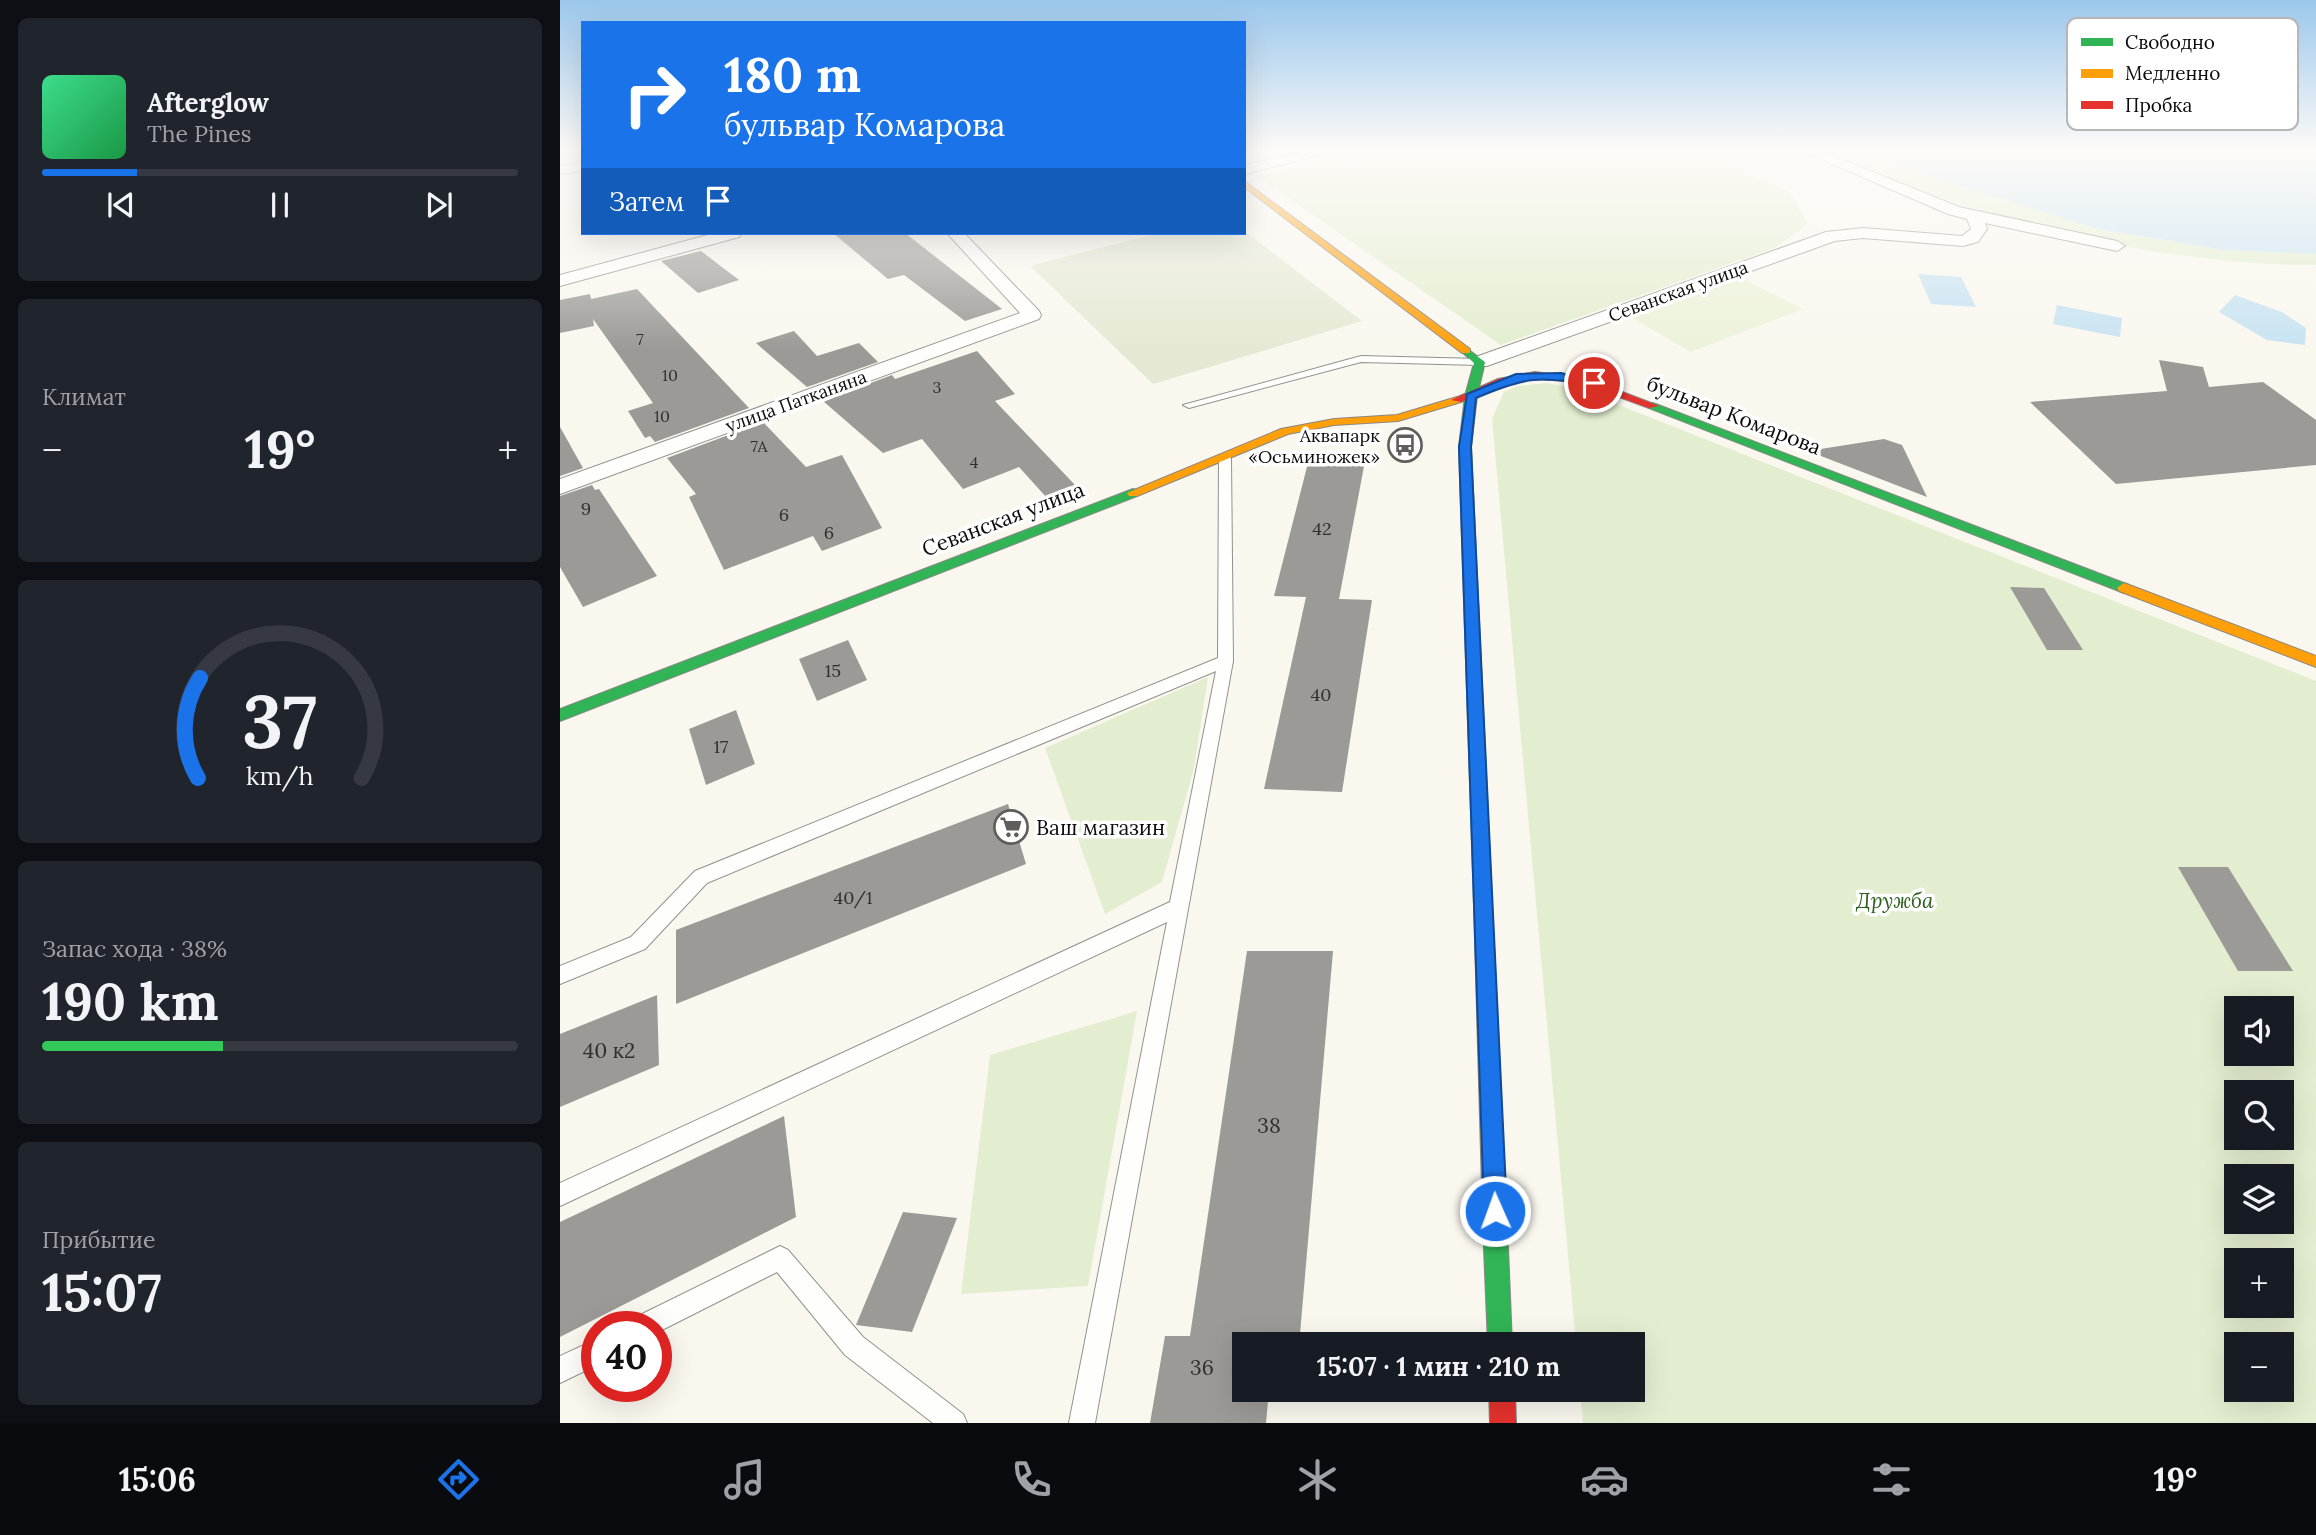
<!DOCTYPE html>
<html lang="ru">
<head>
<meta charset="utf-8">
<style>
  body { margin:0; font-family:Lora,serif; background:#20242c; color:#f1f3f6; height:100vh; display:flex; flex-direction:column; font-size:26px; white-space:nowrap }
  * { box-sizing:border-box; margin:0 }
  p { font-size:23px; color:#9ea1a6 }
  .icon { flex:none; width:38px; height:38px; fill:none; stroke:currentColor; stroke-width:2; stroke-linecap:round; stroke-linejoin:round }
  .map { position:relative; flex:1; overflow:hidden }
  .drawer { display:flex; flex-direction:column; gap:18px; padding:18px; background:#0d0f14; width:560px }
  .drawer>* { flex:none }
  .guide { position:absolute; left:21px; top:21px; width:665px; height:214px; border-radius:0px; box-shadow:0 7px 28px #0002; background:#1a73e8; color:#fff; overflow:hidden }
  .buttons { position:absolute; left:1664px; top:996px; display:grid; gap:14px }
  .buttons a { display:grid; place-items:center; width:70px; height:70px; border-radius:0px; background:#171b24; box-shadow:0 7px 28px #0002; font-size:35px }
  .speed { position:absolute; left:21px; top:1311px; display:flex; gap:14px; font-size:35px; font-weight:700; text-align:center }
  .speed>* { display:grid; place-content:center; width:91px; height:91px; border-radius:50%; background:#171b24; box-shadow:0 7px 28px #0002; line-height:1 }
  .speed .limit { border:10px solid #d22; background:#fff; color:#111 }
  .pin { position:absolute; display:grid; place-items:center; width:60px; height:60px; color:#fff; margin:-30px; border:4px solid #fff; border-radius:50%; box-shadow:0 2px 7px #0007 }
  .me { position:absolute; width:77px; margin:-38px; rotate:358deg; stroke-linejoin:round; filter:drop-shadow(0 0 5px #0008) }
  .turn { display:flex; align-items:center; gap:24px; height:147px; padding:0 28px; font-size:32px }
  .turn .icon { width:91px; height:91px; stroke-width:2.5 }
  .turn b { display:block; font-size:49px; line-height:60px }
  .then { display:flex; align-items:center; height:66px; padding:0 28px; background:#0003; gap:14px; font-size:26px }
  .big { font-size:52px; font-weight:700; line-height:1.1 }
  .drawer .tile { flex:1; display:flex; flex-direction:column; justify-content:center; gap:10px; min-width:0; padding:0 24px; border-radius:10px; background:#20242c }
  .drawer .dial { align-items:center; gap:0 }
  .dial svg { height:182px; overflow:visible; fill:none; stroke:#363941; stroke-width:7; stroke-linecap:round; text-anchor:middle }
  .dial text { fill:#f1f3f6; stroke:none }
  .song { display:flex; align-items:center; gap:21px }
  .cover { width:84px; height:84px; border-radius:10px; background:linear-gradient(135deg,hsl(150 70% 55%),hsl(140 70% 35%)) }
  .played { height:7px; border-radius:4px; background:linear-gradient(90deg,#1a73e8 20%,#363941 20%) }
  .keys { display:flex; justify-content:space-around; direction:ltr }
  .heat { display:flex; justify-content:space-between; align-items:center; font-size:38px; direction:ltr }
  .charge { height:10px; border-radius:5px; background:linear-gradient(90deg,#34c759 38%,#363941 0) }
  .trip { position:absolute; left:672px; top:1332px; width:413px; height:70px; border-radius:0px; background:#171b24; box-shadow:0 7px 28px #0002; font-weight:700; line-height:70px; text-align:center }
  .tab-bar { display:flex; height:112px; justify-content:space-around; align-items:center; background:#090b0e; color:#9ea1a6 }
  .tab-bar .icon { width:49px; height:49px }
  .tab-bar .current { color:#1a73e8 }
  .tab-bar b { font-size:32px; color:#f1f3f6 }
  main { display:flex; flex:1; min-height:0 }
  .map>svg:first-child { display:block }
  .green { fill:#e3eed0; fill-rule:evenodd }
  .cemetery { fill:#e5e9d4 }
  .pitch { fill:#ecf2da }
  .water { fill:#c8e3f2 }
  .building { fill:#9c9a96 }
  .lines { fill:none; stroke-linecap:round; stroke-linejoin:round }
  .lane-casing { stroke:#93928e; stroke-width:2 }
  .street-casing { stroke:#93928e; stroke-width:2 }
  .fast-casing { stroke:#8a8885; stroke-width:2 }
  .slow-casing { stroke:#8a8885; stroke-width:2 }
  .jam-casing { stroke:#8a8885; stroke-width:2 }
  .lane { fill:#fefefd; fill-rule:evenodd }
  .street { fill:#fefefd; fill-rule:evenodd }
  .fast { fill:#30b455; fill-rule:evenodd }
  .slow { fill:#ff9f0a; fill-rule:evenodd }
  .jam { fill:#e5322d; fill-rule:evenodd }
  .route { fill:#1a73e8; stroke:#114b97; stroke-width:2 }
  .labels { text-anchor:middle; dominant-baseline:central; stroke-width:7; stroke-linejoin:round; paint-order:stroke }
  .far-number-label { font-size:16px; fill:#30302e }
  .far-street-label { font-size:18px; fill:#0c0c0c; stroke:#fff }
  .far-poi-label { font-size:18px; fill:#0c0c0c; stroke:#fff; text-anchor:end }
  .number-label { font-size:18px; fill:#30302e }
  .street-label { font-size:21px; fill:#0c0c0c; stroke:#fff }
  .poi-label { font-size:21px; fill:#0c0c0c; stroke:#fff; text-anchor:start }
  .park-label { font-size:21px; font-style:italic; fill:#2d601f; stroke:#fff }
  .near-number-label { font-size:21px; fill:#30302e }
  .key { fill:#fff; stroke:#b6b6b6; stroke-width:2 }
  .key-label { font-size:19px; fill:#0c0c0c }
</style>
</head>
<body>
<main>
<section class="drawer">
<div class="tile">
<div class="song"><i class="cover"></i><div><b>Afterglow</b><p>The Pines</p></div></div>
<div class="played"></div>
<div class="keys"><svg class="icon" aria-label="previous" viewBox="0 0 24 24"><path d="M18 5L8 12l10 7zM5 5v14"/></svg><svg class="icon" aria-label="pause" viewBox="0 0 24 24"><path d="M8 5v14M16 5v14"/></svg><svg class="icon" aria-label="next" viewBox="0 0 24 24"><path d="M6 5l10 7-10 7zM19 5v14"/></svg></div>
</div>
<div class="tile"><p>Климат</p>
<div class="heat"><a>−</a><b class="big">19°</b><a>+</a></div>
</div>
<div class="tile dial"><svg viewBox="0 0 100 80">
<path d="M14 69A42 42 0 1 1 86 69"/>
<path d="M14 69A42 42 0 0 1 15 25" stroke="#1a73e8"/>
<text x="50" y="56" font-size="32" font-weight="700">37</text>
<text x="50" y="72" font-size="11">km/h</text>
</svg></div>
<div class="tile"><p>Запас хода · 38%</p><b class="big">190 km</b><div class="charge"></div></div>
<div class="tile"><p>Прибытие</p><b class="big">15:07</b></div>
</section>
<div class="map">
<svg width="1756" height="1423" viewBox="0 0 1756 1423">
  <rect width="100%" height="100%" fill="#faf7ef"/>
  <g class="green">
    <path d="M 874,151 L 1140,151 L 1230,192 L 1247,224 L 1217,247 L 941,345 L 695,175 L 802,159 L 837,159 Z"/>
    <path d="M 1259,151 L 1288,151 L 1539,229 L 1664,250 L 1756,254 L 1756,265 C 1635,265 1515,240 1399,204 C 1352,189 1306,168 1259,151 Z"/>
    <path d="M 988,383 L 1021,390 L 1756,681 L 1756,1423 L 1023,1423 L 1020,1390 L 1073,1390 L 1073,1344 L 1016,1344 L 932,419 L 944,392 L 957,386 ZM 1676,1008 L 1722,1008 L 1722,1054 L 1676,1054 ZM 1676,1092 L 1722,1092 L 1722,1138 L 1676,1138 ZM 1676,1176 L 1722,1176 L 1722,1222 L 1676,1222 ZM 1676,1260 L 1722,1260 L 1722,1306 L 1676,1306 ZM 1676,1344 L 1722,1344 L 1722,1390 L 1676,1390 Z"/>
    <path d="M 648,677 L 634,768 L 602,882 L 545,914 L 485,748 Z"/>
    <path d="M 577,1011 L 528,1286 L 401,1294 L 430,1055 Z"/>
  </g>
  <path class="cemetery" d="M 684,231 L 802,321 L 593,384 L 470,266 L 599,233 Z"/>
  <path class="pitch" d="M 1181,278 L 1243,309 L 1131,352 L 1071,317 Z"/>
  <g class="water">
    <path d="M 1288,151 L 1756,151 L 1756,254 L 1664,250 L 1539,229 Z"/>
    <path d="M 1358,274 L 1401,277 L 1416,307 L 1371,304 Z"/>
    <path d="M 1675,295 L 1722,312 L 1746,328 L 1745,345 L 1707,340 L 1659,312 Z"/>
    <path d="M 1497,305 L 1562,318 L 1560,337 L 1493,324 Z"/>
  </g>
  <g class="building">
    <path d="M 273,233 L 345,233 L 442,309 L 405,321 L 344,275 L 328,279 Z"/>
    <path d="M 141,251 L 179,280 L 138,293 L 101,261 Z"/>
    <path d="M 77,289 L 189,408 L 95,442 L 90,436 L 85,438 L 68,411 L 93,403 L 33,319 L 34,326 L 0,333 L 0,300 L 30,294 L 31,299 Z"/>
    <path d="M 234,331 L 257,356 L 299,343 L 318,362 L 247,387 L 196,343 Z"/>
    <path d="M 417,351 L 455,394 L 435,401 L 516,486 L 487,498 L 459,467 L 403,489 L 362,439 L 323,453 L 263,401 L 332,375 L 335,379 Z"/>
    <path d="M 1599,360 L 1643,367 L 1649,387 L 1703,382 L 1756,420 L 1756,465 L 1556,484 L 1470,402 L 1607,391 Z"/>
    <path d="M 203,422 L 246,467 L 282,455 L 322,528 L 262,551 L 253,536 L 164,570 L 129,497 L 136,494 L 107,458 Z"/>
    <path d="M 0,427 L 23,468 L 0,476 Z"/>
    <path d="M 1324,439 L 1342,445 L 1367,497 L 1248,451 Z"/>
    <path d="M 749,459 L 805,461 L 779,599 L 812,600 L 782,792 L 704,789 L 746,597 L 714,596 Z"/>
    <path d="M 32,485 L 35,490 L 39,489 L 97,576 L 23,607 L 0,567 L 0,496 Z"/>
    <path d="M 1450,587 L 1484,588 L 1523,650 L 1487,650 Z"/>
    <path d="M 288,640 L 307,680 L 257,701 L 239,659 Z"/>
    <path d="M 176,710 L 195,764 L 146,785 L 129,729 Z"/>
    <path d="M 448,804 L 466,864 L 116,1004 L 116,930 Z"/>
    <path d="M 1618,867 L 1668,867 L 1733,971 L 1678,971 Z"/>
    <path d="M 687,951 L 773,951 L 740,1334 L 715,1334 L 714,1344 L 684,1344 L 684,1390 L 709,1390 L 706,1423 L 590,1423 L 605,1336 L 630,1336 Z"/>
    <path d="M 97,995 L 99,1065 L 0,1107 L 0,1034 Z"/>
    <path d="M 224,1116 L 236,1217 L 0,1337 L 0,1222 Z"/>
    <path d="M 343,1212 L 397,1218 L 352,1332 L 296,1325 Z"/>
  </g>
  <g class="lines">
    <g class="lane-casing">
      <g id="lane">
        <path d="M 801,356 L 920,359 L 925,362 L 920,365 L 801,362 L 629,408 L 623,405 Z"/>
        <path d="M 665,454 L 671,458 L 673,661 L 535,1423 L 509,1423 L 607,922 L 0,1206 L 0,1183 L 610,902 L 656,671 L 147,883 L 85,949 L 0,984 L 0,966 L 71,937 L 135,871 L 658,658 L 659,458 Z"/>
        <path d="M 220,1246 L 228,1250 L 303,1337 L 403,1414 L 407,1423 L 373,1423 L 285,1355 L 217,1272 L 96,1333 L 96,1326 L 73,1326 L 76,1317 Z"/>
        <path d="M 37,1339 L 37,1365 L 0,1383 L 0,1356 Z"/>
      </g>
    </g>
    <g class="street-casing">
      <g id="street">
        <path d="M 750,151 L 776,151 L 684,174 L 684,165 Z"/>
        <path d="M 1242,151 L 1261,151 L 1399,207 L 1557,241 L 1565,246 L 1557,251 L 1425,223 L 1427,229 L 1418,242 L 1403,246 L 1303,238 L 1275,241 L 927,366 L 913,366 L 910,362 L 913,358 L 1266,232 L 1303,228 L 1402,236 L 1411,229 L 1407,219 L 1388,214 Z"/>
        <path d="M 23,163 L 23,171 L 0,174 L 0,166 Z"/>
        <path d="M 155,233 L 181,233 L 179,237 L 0,286 L 0,275 Z"/>
        <path d="M 387,233 L 404,233 L 479,311 L 481,315 L 479,319 L 0,494 L 0,479 L 460,313 Z"/>
      </g>
    </g>
    <g class="fast-casing">
      <g id="fast">
        <path d="M 906,348 L 925,362 L 917,396 L 911,447 L 932,904 L 930,910 L 923,912 L 916,910 L 914,904 L 899,447 L 905,396 L 914,363 L 901,351 Z"/>
        <path d="M 1093,403 L 1569,585 L 1571,588 L 1564,593 L 1559,591 L 1089,408 L 1089,404 Z"/>
        <path d="M 573,489 L 577,490 L 577,496 L 0,721 L 0,709 Z"/>
        <path d="M 935,1212 L 943,1216 L 947,1224 L 952,1344 L 928,1344 L 923,1224 L 927,1216 Z"/>
      </g>
    </g>
    <g class="slow-casing">
      <g id="slow">
        <path d="M 684,181 L 910,349 L 910,353 L 902,353 L 684,187 Z"/>
        <path d="M 897,397 L 903,400 L 901,402 L 838,421 L 774,425 L 728,434 L 577,496 L 569,496 L 567,493 L 721,429 L 774,419 L 837,415 Z"/>
        <path d="M 1564,583 L 1756,656 L 1756,667 L 1559,591 L 1557,588 Z"/>
        <path d="M 923,896 L 930,898 L 932,904 L 947,1224 L 943,1232 L 935,1236 L 927,1232 L 923,1224 L 914,904 L 916,898 Z"/>
      </g>
    </g>
    <g class="jam-casing">
      <g id="jam">
        <path d="M 975,372 L 1031,380 L 1099,406 L 1089,408 L 1040,390 L 1010,381 L 975,379 L 952,381 L 901,402 L 891,400 L 938,379 Z"/>
        <path d="M 929,1390 L 955,1390 L 956,1423 L 930,1423 Z"/>
      </g>
    </g>
    <use href="#lane" class="lane"/>
    <use href="#street" class="street"/>
    <use href="#fast" class="fast"/>
    <use href="#slow" class="slow"/>
    <use href="#jam" class="jam"/>
  </g>
  <linearGradient id="sky" x2="0" y2="1"><stop stop-color="#9bc7ec"/><stop offset="0.43" stop-color="#fdfbf8"/><stop offset="1" stop-color="#fdfbf8" stop-opacity="0"/></linearGradient>
  <rect width="1756" height="350" fill="url(#sky)"/>
  <path class="route" d="M 1001,373 L 1039,383 L 1034,386 C 981,375 965,377 916,398 L 911,447 L 947,1211 L 944,1219 L 935,1222 L 927,1219 L 924,1211 L 899,447 L 907,394 L 956,374 Z"/>
  <defs>
    <g id="bus-ring" transform="scale(1.75)"><circle r="9.5" fill="#fff" stroke="#5f5e5b" stroke-width="1.5"/><path d="M-5-6H5V4H4V6H2V4H-2V6H-4V4H-5ZM-3.5-4V0h7V-4ZM-3.5 1.2v1.5H-2V1.2ZM2 1.2v1.5H3.5V1.2Z" fill="#5f5e5b"/></g>
    <g id="supermarket-ring" transform="scale(1.75)"><circle r="9.5" fill="#fff" stroke="#5f5e5b" stroke-width="1.5"/><path d="M-6-5.5h2.5l.6 2H6L4.5 2H-2.5L-4.4-4H-6ZM-1.5 3.2a1.3 1.3 0 1 0 .1 0ZM3 3.2a1.3 1.3 0 1 0 .1 0Z" fill="#5f5e5b"/></g>
  </defs>
  <g fill-rule="evenodd">
    <use href="#bus-ring" x="845" y="445"/>
    <use href="#supermarket-ring" x="451" y="827"/>
  </g>
  <g class="labels">
    <g class="far-number-label">
      <text x="80" y="339">7</text>
      <text x="110" y="375">10</text>
      <text x="377" y="387">3</text>
      <text x="102" y="416">10</text>
      <text x="199" y="446">7А</text>
      <text x="414" y="462">4</text>
    </g>
    <g class="far-street-label">
      <text transform="translate(1118 291) rotate(-20)">Севанская улица</text>
      <text transform="translate(236 401) rotate(-20)">улица Патканяна</text>
    </g>
    <g class="far-poi-label">
      <text x="820" y="435">Аквапарк<tspan x="820" dy="21">«Осьминожек»</tspan></text>
    </g>
    <g class="number-label">
      <text x="26" y="508">9</text>
      <text x="224" y="514">6</text>
      <text x="762" y="528">42</text>
      <text x="269" y="532">6</text>
      <text x="273" y="670">15</text>
      <text x="761" y="694">40</text>
      <text x="161" y="746">17</text>
      <text x="293" y="897">40/1</text>
    </g>
    <g class="street-label">
      <text transform="translate(1174 415) rotate(21)">бульвар Комарова</text>
      <text transform="translate(443 519) rotate(-21)">Севанская улица</text>
    </g>
    <g class="poi-label">
      <text x="476" y="827">Ваш магазин</text>
    </g>
    <g class="park-label">
      <text x="1335" y="900">Дружба</text>
    </g>
    <g class="near-number-label">
      <text x="49" y="1050">40 к2</text>
      <text x="709" y="1125">38</text>
      <text x="642" y="1367">36</text>
    </g>
  </g>
  <rect x="1507" y="18" width="231" height="112" rx="10" class="key"/>
  <rect x="1521" y="38" width="32" height="8" fill="#30b455"/>
  <rect x="1521" y="69" width="32" height="9" fill="#ff9f0a"/>
  <rect x="1521" y="101" width="32" height="8" fill="#e5322d"/>
  <g class="key-label">
    <text x="1565" y="49">Свободно</text>
    <text x="1565" y="80">Медленно</text>
    <text x="1565" y="112">Пробка</text>
  </g>
</svg>
<div class="buttons">
<a><svg class="icon" aria-label="sound" viewBox="0 0 24 24"><path d="M4 9h4l5-4v14l-5-4H4zM17 9q2 3 0 6"/></svg></a>
<a><svg class="icon" aria-label="search" viewBox="0 0 24 24"><circle cx="10" cy="10" r="6"/><path d="M15 15l6 6"/></svg></a>
<a><svg class="icon" aria-label="layers" viewBox="0 0 24 24"><path d="M12 4l9 5-9 5-9-5zM3 14l9 5 9-5"/></svg></a>
<a>+</a>
<a>−</a>
</div>
<div class="speed"><div class="limit">40</div></div>
<div class="pin" style="left:1034px;top:383px;background:#d93025"><svg class="icon" aria-label="arrive" viewBox="0 0 24 24"><path d="M6 21V4h12l-3 4 3 4H6"/></svg></div>
<svg class="me" style="left:935px;top:1211px" viewBox="-20 -20 40 40"><circle r="17" fill="#1a73e8" stroke="#fff" stroke-width="3"/><path d="M0-11L8 9 0 5-8 9z" fill="#fff"/></svg>
<div class="trip">15:07 · 1 мин · 210 m</div>
<div class="guide">
<div class="turn"><svg class="icon" aria-label="right" viewBox="0 0 24 24"><path d="M7 20v-9h11M14 6l5 5-5 5"/></svg><div><b>180 m</b>бульвар Комарова</div></div>
<div class="then">Затем<svg class="icon" aria-label="arrive" viewBox="0 0 24 24"><path d="M6 21V4h12l-3 4 3 4H6"/></svg></div>
</div>
</div>
</main>
<nav class="tab-bar">
<b>15:06</b>
<svg class="icon current" aria-label="directions" viewBox="0 0 24 24"><path d="M12 3l9 9-9 9-9-9zM9 14v-3h6M13 9l2 2-2 2"/></svg>
<svg class="icon" aria-label="music" viewBox="0 0 24 24"><path d="M9 18V5l10-2v13"/><circle cx="6" cy="18" r="3"/><circle cx="16" cy="16" r="3"/></svg>
<svg class="icon" aria-label="phone" viewBox="0 0 24 24"><path d="M5 4h4l2 5-3 2q2 4 5 5l2-3 5 2v4C11 20 4 13 5 4z"/></svg>
<svg class="icon" aria-label="climate" viewBox="0 0 24 24"><path d="M12 3v18M4 7l16 10M4 17L20 7"/></svg>
<svg class="icon" aria-label="car" viewBox="0 0 24 24"><path d="M5 17H2v-5l4-1 3-4h7l3 4 3 1v5h-3M9 17h6M6 11h13"/><circle cx="7" cy="17" r="2"/><circle cx="17" cy="17" r="2"/></svg>
<svg class="icon" aria-label="filters" viewBox="0 0 24 24"><path d="M4 7h16M4 17h16"/><circle cx="9" cy="7" r="2"/><circle cx="15" cy="17" r="2"/></svg>
<b>19°</b>
</nav>
</body>
</html>
